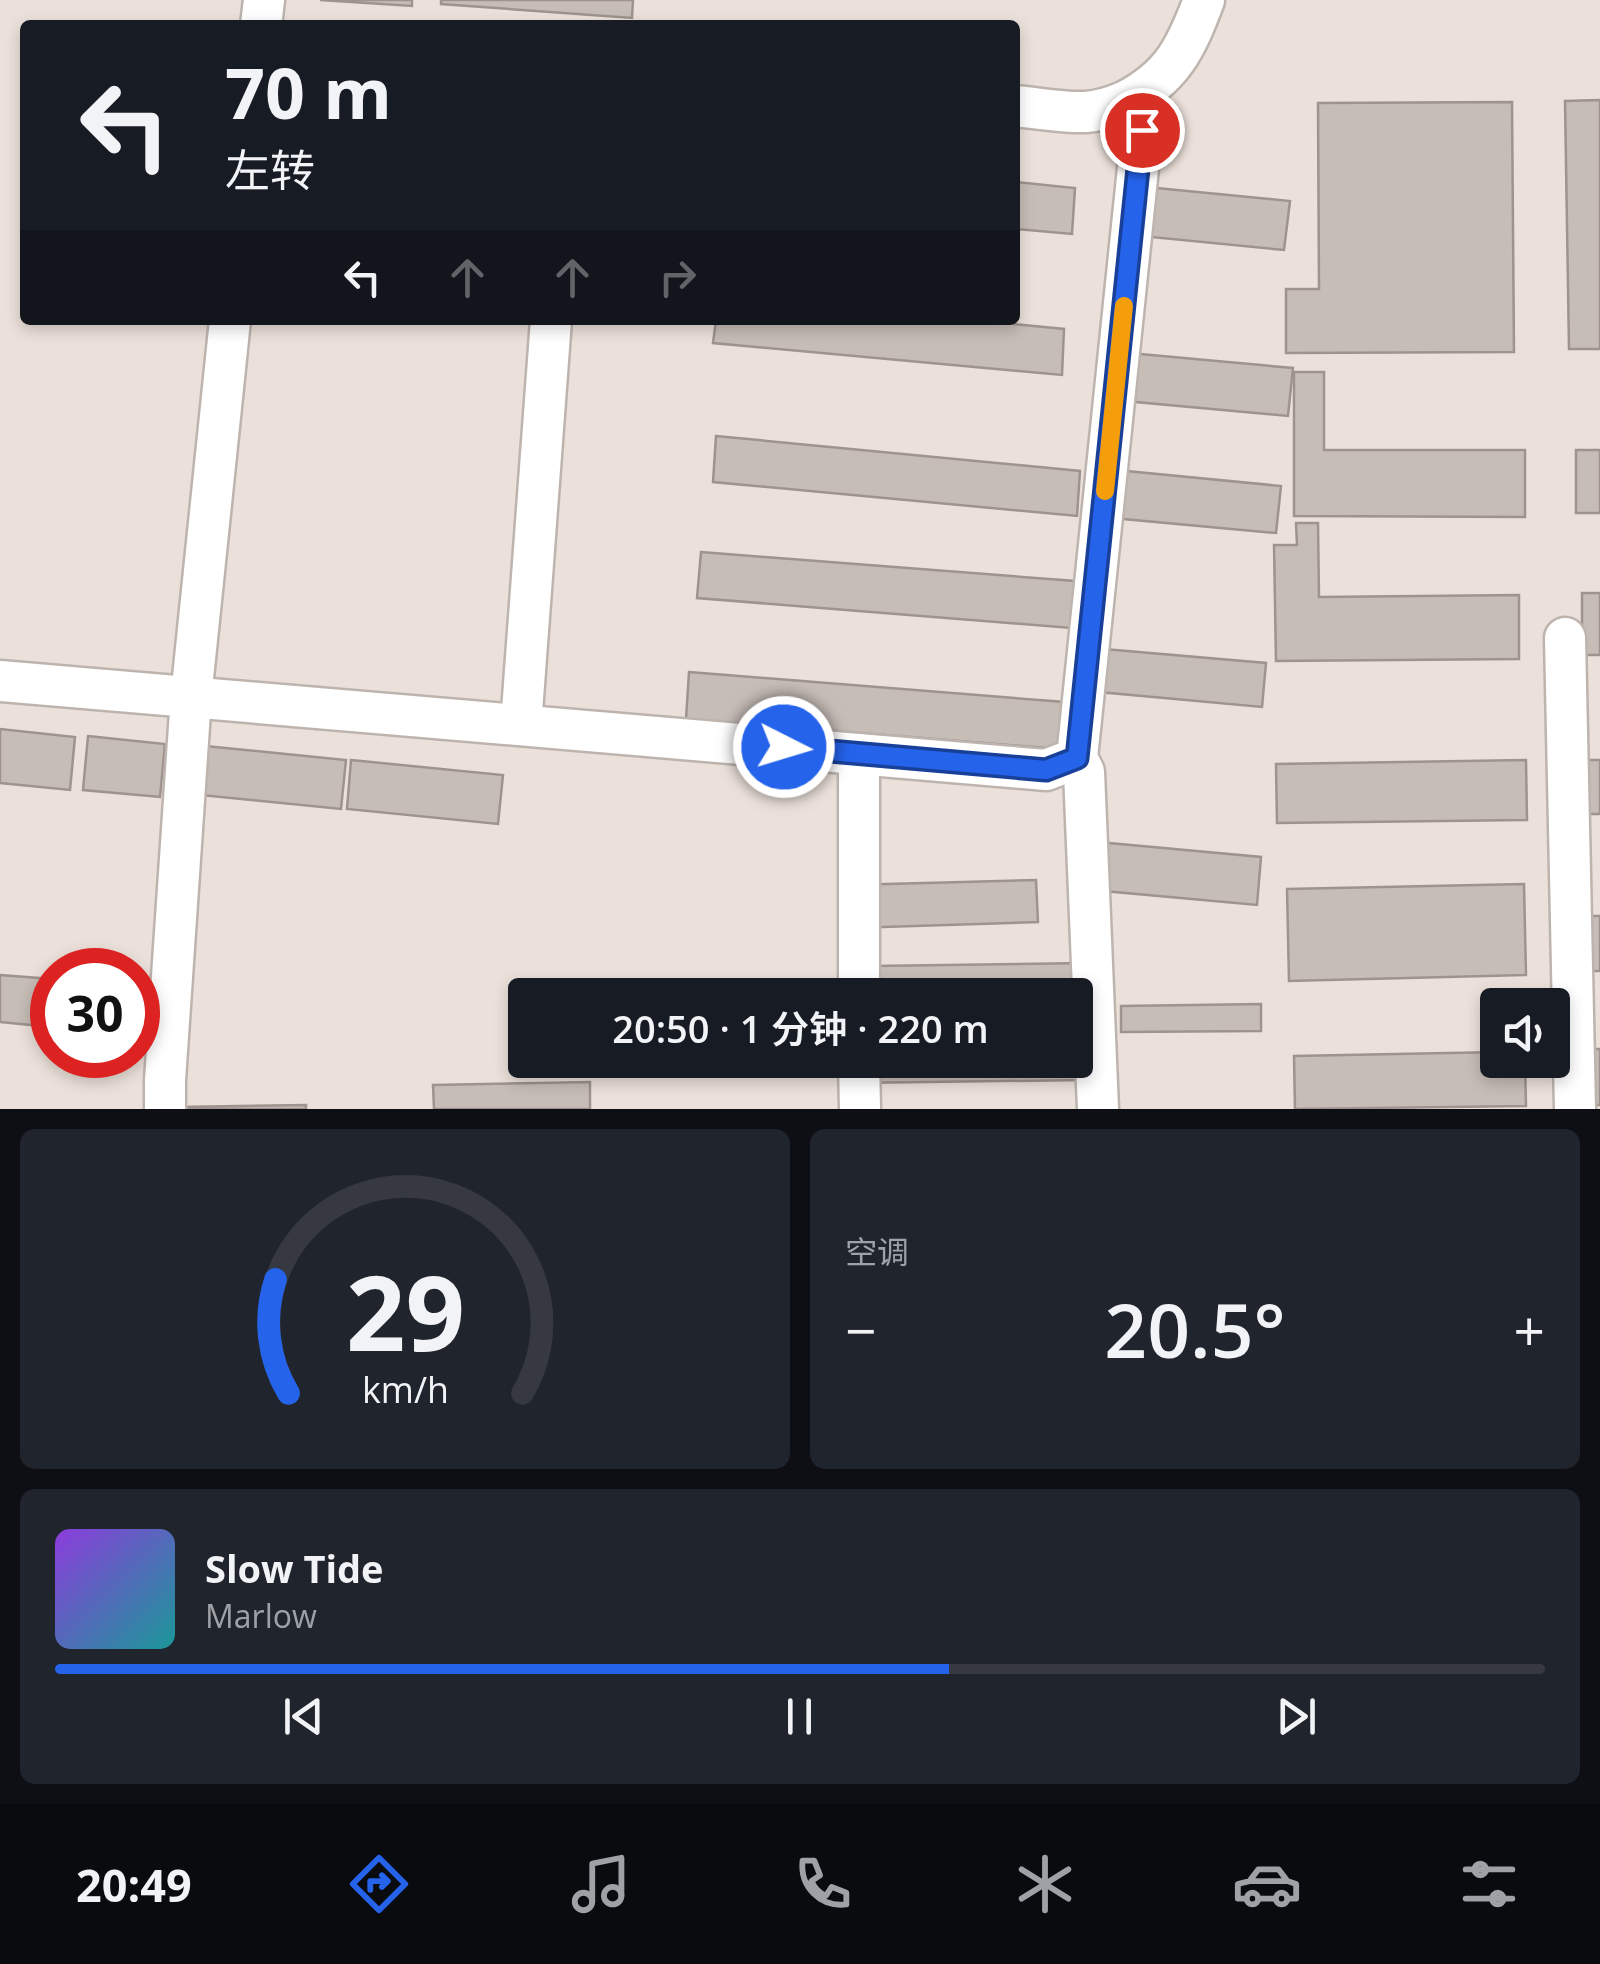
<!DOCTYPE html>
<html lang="zh">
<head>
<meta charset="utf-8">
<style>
  body { margin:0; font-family:"Open Sans","Noto Sans SC",sans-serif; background:#20242c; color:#f1f3f6; height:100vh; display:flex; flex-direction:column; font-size:38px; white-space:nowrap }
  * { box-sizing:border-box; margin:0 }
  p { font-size:32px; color:#9ea1a6 }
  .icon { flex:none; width:55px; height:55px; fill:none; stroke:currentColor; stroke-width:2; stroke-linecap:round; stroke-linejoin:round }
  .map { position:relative; height:1109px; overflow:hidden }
  .panel { display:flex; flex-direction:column; gap:20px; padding:20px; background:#0d0f14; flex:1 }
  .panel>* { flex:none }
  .hud { position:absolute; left:20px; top:20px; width:1000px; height:305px; border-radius:10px; box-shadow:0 5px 15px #0003; background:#171b24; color:#f1f3f6; overflow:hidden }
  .controls { position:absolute; left:1480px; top:988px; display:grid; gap:20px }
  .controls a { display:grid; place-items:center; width:90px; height:90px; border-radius:10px; background:#171b24; box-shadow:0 5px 15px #0003; font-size:50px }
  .speed { position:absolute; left:30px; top:948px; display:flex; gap:20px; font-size:50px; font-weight:700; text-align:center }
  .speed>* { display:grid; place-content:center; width:130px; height:130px; border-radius:50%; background:#171b24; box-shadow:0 5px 15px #0003; line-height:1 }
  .speed .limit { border:15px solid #d22; background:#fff; color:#111 }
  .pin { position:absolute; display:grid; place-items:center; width:85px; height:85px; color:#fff; margin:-42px; border:5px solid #fff; border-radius:50%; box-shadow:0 2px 10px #0007 }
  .me { position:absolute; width:110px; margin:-55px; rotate:95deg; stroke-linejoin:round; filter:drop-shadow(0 0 8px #0008) }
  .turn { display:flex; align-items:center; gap:35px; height:210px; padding:0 40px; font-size:45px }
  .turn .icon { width:130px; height:130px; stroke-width:2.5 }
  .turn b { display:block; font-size:70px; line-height:85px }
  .lanes { display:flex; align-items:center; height:95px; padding:0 40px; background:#0003; justify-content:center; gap:50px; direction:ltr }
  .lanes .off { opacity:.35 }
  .big { font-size:75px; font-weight:600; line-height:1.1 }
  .panel .widget { flex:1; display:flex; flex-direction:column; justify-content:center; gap:15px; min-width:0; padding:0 35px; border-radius:15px; background:#20242c }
  .panel .dial { align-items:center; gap:0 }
  .dial svg { height:260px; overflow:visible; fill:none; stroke:#363941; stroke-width:7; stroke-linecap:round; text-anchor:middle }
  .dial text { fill:#f1f3f6; stroke:none }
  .song { display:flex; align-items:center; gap:30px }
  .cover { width:120px; height:120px; border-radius:15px; background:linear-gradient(135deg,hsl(270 70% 55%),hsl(180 70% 35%)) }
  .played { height:10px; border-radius:5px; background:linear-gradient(90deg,#2563eb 60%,#363941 60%) }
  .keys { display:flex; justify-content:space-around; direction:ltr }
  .heat { display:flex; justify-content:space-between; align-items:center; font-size:55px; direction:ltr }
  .panel .tiles { flex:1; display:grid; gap:20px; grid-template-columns:1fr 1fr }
  .widget:last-child { grid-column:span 2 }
  .trip { position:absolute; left:508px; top:978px; width:585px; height:100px; border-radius:10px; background:#171b24; box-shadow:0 5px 15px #0003; font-weight:600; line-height:100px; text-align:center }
  .dock { display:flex; height:160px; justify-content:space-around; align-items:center; background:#090b0e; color:#9ea1a6 }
  .dock .icon { width:70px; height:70px }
  .dock .on { color:#2563eb }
  .dock b { font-size:45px; color:#f1f3f6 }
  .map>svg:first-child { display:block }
  .building { fill:#c7bdb7; stroke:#9e938e; stroke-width:2.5 }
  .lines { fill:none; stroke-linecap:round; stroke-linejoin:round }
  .minor-casing { stroke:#beb4ae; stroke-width:45 }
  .minor { stroke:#fff; stroke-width:40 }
  .route-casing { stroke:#184099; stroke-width:25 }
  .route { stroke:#2563eb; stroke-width:18 }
  .slow { stroke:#f59e0b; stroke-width:18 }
</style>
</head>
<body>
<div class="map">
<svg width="1600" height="1109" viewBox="0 0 1600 1109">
  <rect width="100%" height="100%" fill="#ece1da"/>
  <g class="building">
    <path d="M 320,0 L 412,0 L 412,6 Z"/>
    <path d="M 441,0 L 633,0 L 632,18 L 441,4 Z"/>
    <path d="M 1600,100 L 1600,349 L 1569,349 L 1565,101 Z"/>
    <path d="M 1512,102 L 1514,352 L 1286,353 L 1286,289 L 1319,289 L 1318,103 Z"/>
    <path d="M 1015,182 L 1075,188 L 1072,234 L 1015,229 Z"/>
    <path d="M 1136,186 L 1290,201 L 1284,250 L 1130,235 Z"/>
    <path d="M 716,320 L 973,320 L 1064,329 L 1062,375 L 713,343 Z"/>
    <path d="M 1118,352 L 1293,368 L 1288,416 L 1114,400 Z"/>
    <path d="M 1294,372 L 1324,372 L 1324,450 L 1525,450 L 1525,517 L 1294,516 Z"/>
    <path d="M 716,436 L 1080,471 L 1077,516 L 713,482 Z"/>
    <rect x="1576" y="450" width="24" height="63"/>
    <path d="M 1106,469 L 1281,486 L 1276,533 L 1102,517 Z"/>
    <path d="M 1296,523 L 1318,523 L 1319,597 L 1519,595 L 1519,659 L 1276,661 L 1274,545 L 1297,545 Z"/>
    <path d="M 701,552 L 1075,581 L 1071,628 L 697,598 Z"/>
    <rect x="1582" y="593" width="18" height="62"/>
    <path d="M 1092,648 L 1266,663 L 1262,707 L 1088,691 Z"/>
    <path d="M 689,672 L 1064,702 L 1060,749 L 686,719 Z"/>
    <path d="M 0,729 L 75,737 L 70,790 L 0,783 Z"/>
    <path d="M 88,736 L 165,744 L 160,797 L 83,790 Z"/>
    <path d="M 195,745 L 346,760 L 341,809 L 190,794 Z"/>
    <path d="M 351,760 L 503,775 L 498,824 L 347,809 Z"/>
    <path d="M 1526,760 L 1527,820 L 1277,823 L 1276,764 Z"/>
    <path d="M 1587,760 L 1600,760 L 1600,814 L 1588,814 Z"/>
    <path d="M 1087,841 L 1261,857 L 1257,905 L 1082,889 Z"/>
    <path d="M 1036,880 L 1038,922 L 852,928 L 851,885 Z"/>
    <path d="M 1524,884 L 1526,975 L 1289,981 L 1287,889 Z"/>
    <rect x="1586" y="916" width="14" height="55"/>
    <path d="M 1088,963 L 1089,986 L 872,990 L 872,966 Z"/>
    <path d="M 0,975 L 52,979 L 52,1027 L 0,1022 Z"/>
    <path d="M 138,986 L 147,987 L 144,1034 L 138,1034 Z"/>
    <path d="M 1261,1004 L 1261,1031 L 1121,1032 L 1121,1006 Z"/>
    <path d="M 1075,1032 L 1084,1080 L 854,1083 L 854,1060 L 1075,1060 Z"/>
    <rect x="1594" y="1049" width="6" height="56"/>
    <path d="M 1498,1052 L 1498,1060 L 1525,1060 L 1526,1106 L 1295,1109 L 1294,1056 Z"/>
    <path d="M 590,1082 L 590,1109 L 434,1109 L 433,1085 Z"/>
    <path d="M 306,1105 L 306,1109 L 177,1109 L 177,1107 Z"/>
  </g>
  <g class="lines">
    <g class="minor-casing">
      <g id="minor">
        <path d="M 261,25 L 264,0"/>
        <path d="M 1015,106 C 1038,108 1063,113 1086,112 C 1099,111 1112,107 1124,102 C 1172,78 1186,48 1204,0"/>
        <path d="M 1565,638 L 1575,1109"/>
        <path d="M 0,681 L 1046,770 L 1077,758"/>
        <path d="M 521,725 L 551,320"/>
        <path d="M 859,754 L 859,995"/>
        <path d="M 859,1060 L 860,1109"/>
        <path d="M 165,1109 L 165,1080 L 191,697 L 230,320"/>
        <path d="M 1098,1109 L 1084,772 L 1077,758 L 1146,91"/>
      </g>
    </g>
    <use href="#minor" class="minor"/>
  </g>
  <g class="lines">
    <g class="route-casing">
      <path id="route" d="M 784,747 L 1046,770 L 1077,758 L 1142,130"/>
    </g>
    <use href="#route" class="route"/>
    <path class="slow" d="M 1105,491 L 1124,306"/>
  </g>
</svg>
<div class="controls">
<a><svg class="icon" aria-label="sound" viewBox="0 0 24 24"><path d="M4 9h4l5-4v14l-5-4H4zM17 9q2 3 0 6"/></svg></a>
</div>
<div class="speed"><div class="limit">30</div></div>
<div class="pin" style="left:1142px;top:130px;background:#d93025"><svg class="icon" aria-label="arrive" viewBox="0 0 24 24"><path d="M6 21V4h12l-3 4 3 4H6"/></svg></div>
<svg class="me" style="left:784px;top:747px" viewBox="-20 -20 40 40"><circle r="17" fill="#2563eb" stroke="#fff" stroke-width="3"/><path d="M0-11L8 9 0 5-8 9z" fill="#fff"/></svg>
<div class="trip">20:50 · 1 分钟 · 220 m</div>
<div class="hud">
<div class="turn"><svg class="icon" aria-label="left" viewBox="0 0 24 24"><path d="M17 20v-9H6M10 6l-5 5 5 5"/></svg><div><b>70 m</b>左转</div></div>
<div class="lanes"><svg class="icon" aria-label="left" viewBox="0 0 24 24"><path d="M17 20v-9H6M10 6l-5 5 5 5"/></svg><svg class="icon off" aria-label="ahead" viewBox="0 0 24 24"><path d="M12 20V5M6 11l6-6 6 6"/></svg><svg class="icon off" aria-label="ahead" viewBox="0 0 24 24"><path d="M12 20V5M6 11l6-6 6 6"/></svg><svg class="icon off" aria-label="right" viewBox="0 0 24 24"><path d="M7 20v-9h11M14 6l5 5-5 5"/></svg></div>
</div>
</div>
<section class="panel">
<div class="tiles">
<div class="widget dial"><svg viewBox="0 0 100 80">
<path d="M14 69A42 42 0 1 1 86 69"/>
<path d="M14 69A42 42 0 0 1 10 34" stroke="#2563eb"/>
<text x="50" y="56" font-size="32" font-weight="700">29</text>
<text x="50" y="72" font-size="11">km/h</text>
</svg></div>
<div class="widget"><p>空调</p>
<div class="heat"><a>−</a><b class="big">20.5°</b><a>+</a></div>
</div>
<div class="widget">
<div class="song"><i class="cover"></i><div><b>Slow Tide</b><p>Marlow</p></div></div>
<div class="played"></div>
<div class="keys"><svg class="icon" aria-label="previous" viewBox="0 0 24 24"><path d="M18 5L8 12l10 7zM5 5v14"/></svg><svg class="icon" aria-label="pause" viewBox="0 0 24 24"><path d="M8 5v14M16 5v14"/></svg><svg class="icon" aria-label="next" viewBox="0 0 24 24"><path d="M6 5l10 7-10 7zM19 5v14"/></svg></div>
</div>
</div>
</section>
<nav class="dock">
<b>20:49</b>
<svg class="icon on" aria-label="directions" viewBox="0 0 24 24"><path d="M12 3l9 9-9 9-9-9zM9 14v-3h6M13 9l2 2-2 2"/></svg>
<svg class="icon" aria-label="music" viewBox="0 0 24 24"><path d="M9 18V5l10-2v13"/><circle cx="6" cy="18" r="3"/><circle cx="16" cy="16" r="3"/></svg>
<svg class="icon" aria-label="phone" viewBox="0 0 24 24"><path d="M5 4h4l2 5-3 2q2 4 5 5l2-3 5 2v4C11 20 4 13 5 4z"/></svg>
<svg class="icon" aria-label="climate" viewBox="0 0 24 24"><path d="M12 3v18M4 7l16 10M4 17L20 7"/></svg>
<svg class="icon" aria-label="car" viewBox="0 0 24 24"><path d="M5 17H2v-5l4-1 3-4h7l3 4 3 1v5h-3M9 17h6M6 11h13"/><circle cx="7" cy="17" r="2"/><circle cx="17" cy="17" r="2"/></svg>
<svg class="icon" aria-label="filters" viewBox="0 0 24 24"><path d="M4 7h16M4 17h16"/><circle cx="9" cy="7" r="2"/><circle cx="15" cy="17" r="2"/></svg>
</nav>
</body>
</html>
